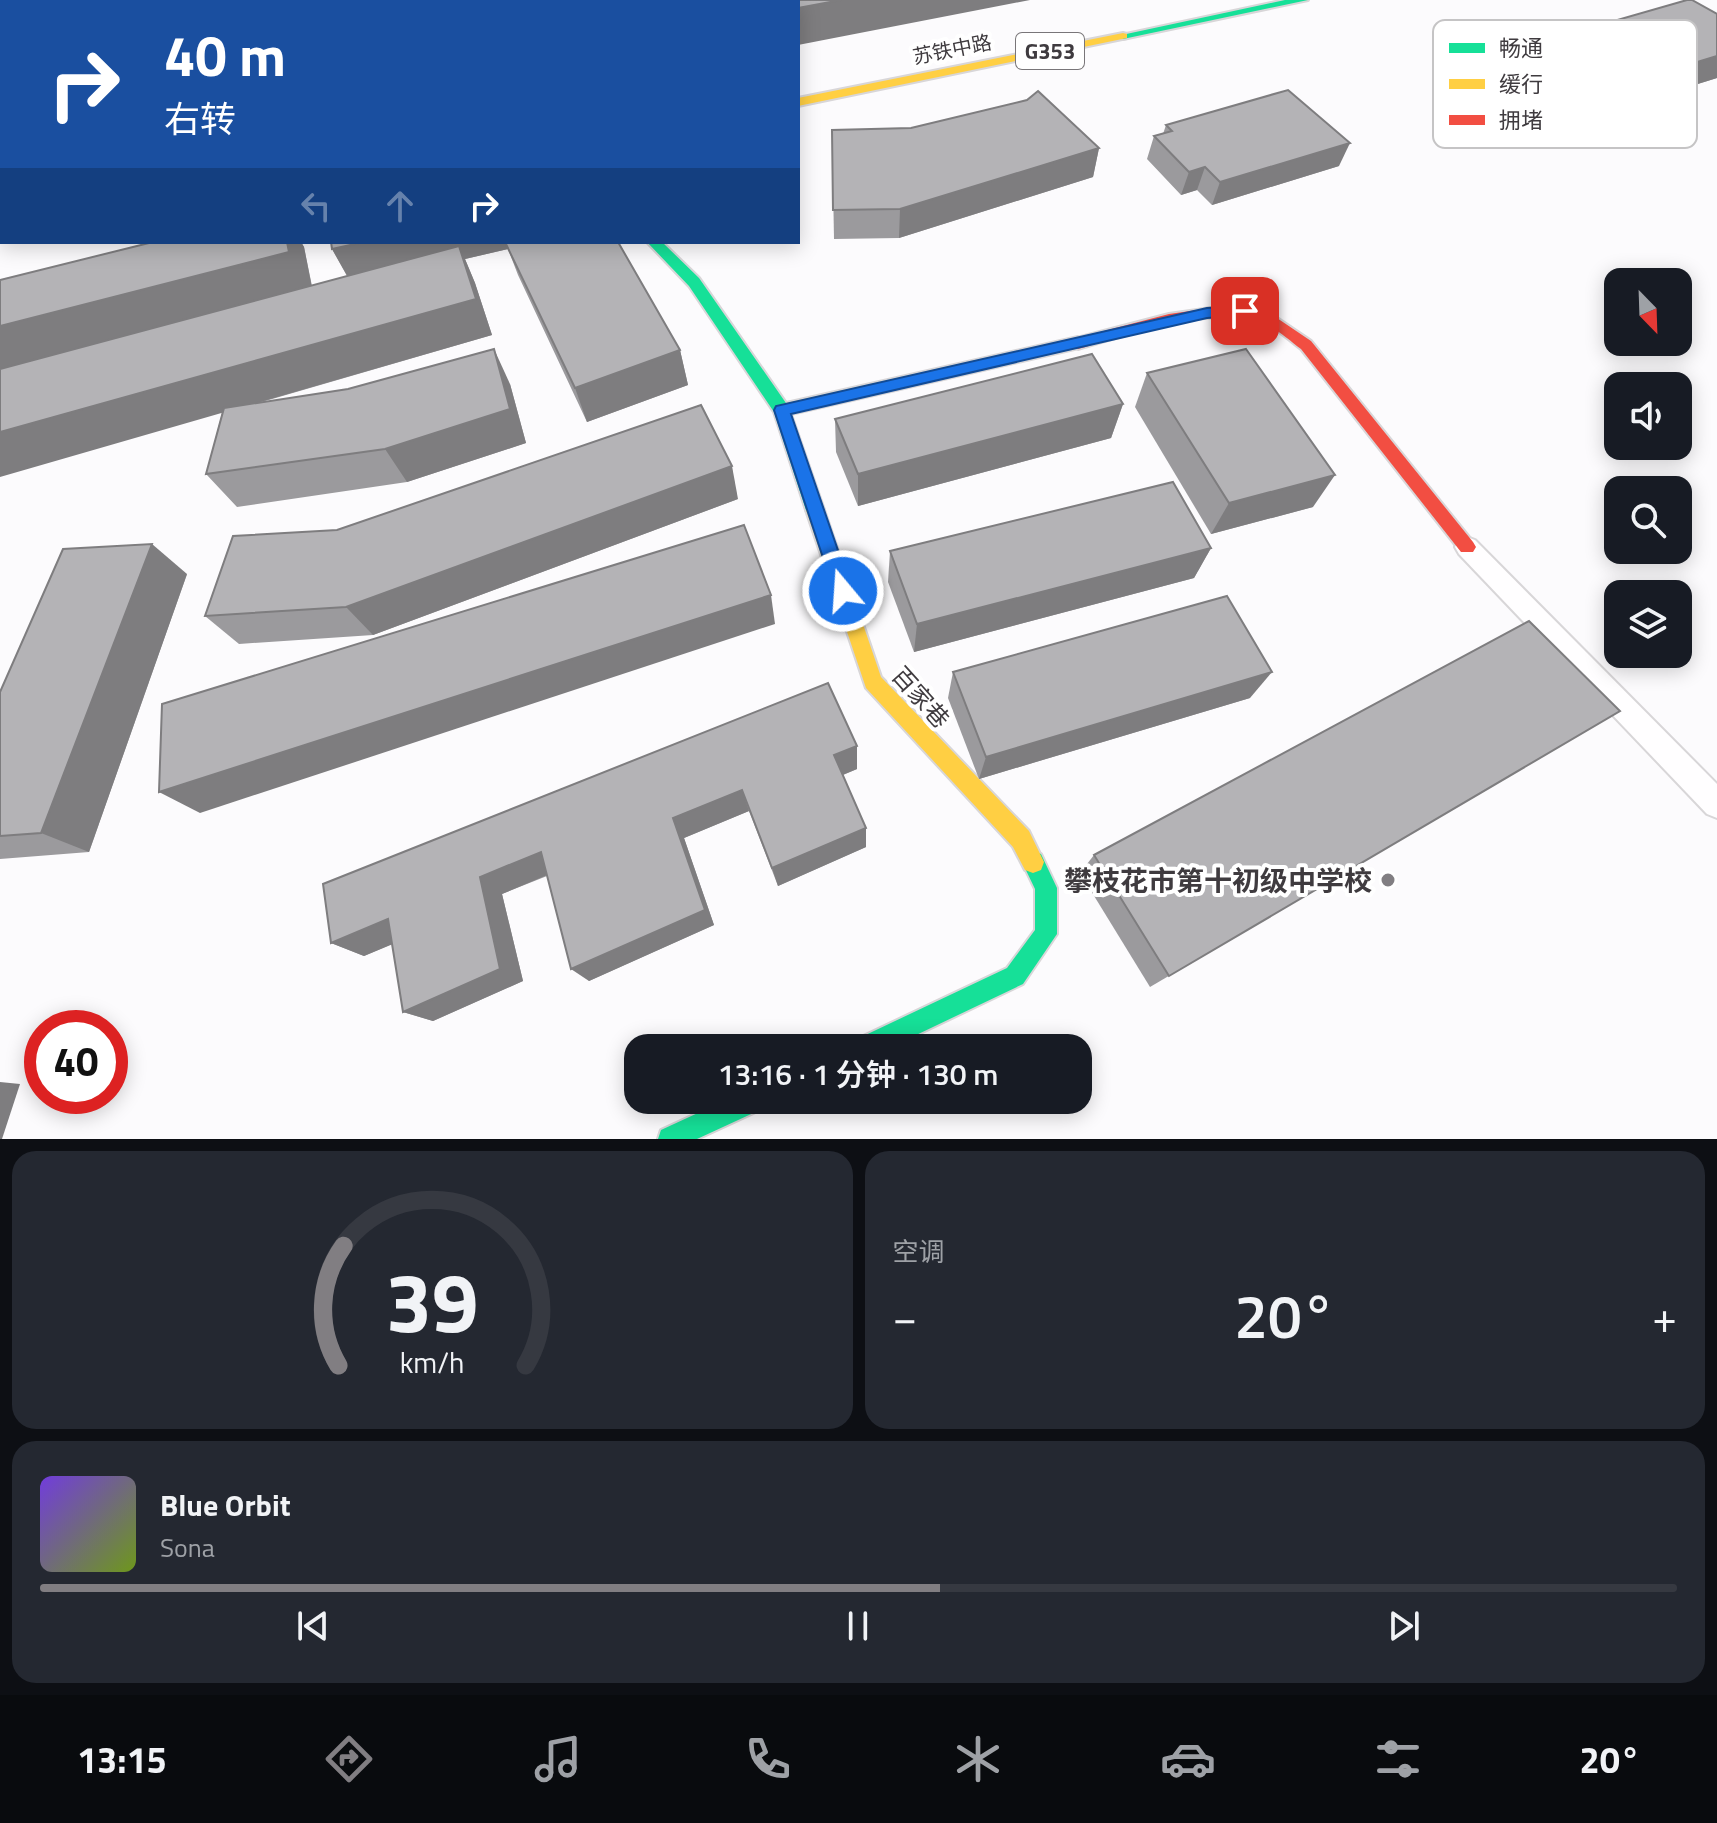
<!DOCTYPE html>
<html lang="zh">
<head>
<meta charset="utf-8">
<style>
  body { margin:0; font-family:"Titillium Web","Noto Sans SC",sans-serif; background:#242831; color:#f1f3f6; height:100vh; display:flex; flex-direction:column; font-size:30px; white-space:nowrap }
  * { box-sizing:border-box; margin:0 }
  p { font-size:26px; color:#9ea1a6 }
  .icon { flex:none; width:44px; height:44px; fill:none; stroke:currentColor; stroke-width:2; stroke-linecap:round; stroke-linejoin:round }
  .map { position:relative; height:1139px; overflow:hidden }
  .details { display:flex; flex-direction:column; gap:12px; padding:12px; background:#0d0f14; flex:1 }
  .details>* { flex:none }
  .top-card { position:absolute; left:0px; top:0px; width:800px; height:244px; box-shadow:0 4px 20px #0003; background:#1a4fa0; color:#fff; overflow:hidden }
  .needle { width:52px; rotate:157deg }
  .tools { position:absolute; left:1604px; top:268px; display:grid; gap:16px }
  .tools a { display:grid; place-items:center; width:88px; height:88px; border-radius:16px; background:#171b24; box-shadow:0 4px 20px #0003; font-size:40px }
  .speed { position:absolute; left:24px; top:1010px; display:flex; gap:16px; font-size:40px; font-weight:700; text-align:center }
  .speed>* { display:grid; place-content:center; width:104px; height:104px; border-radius:50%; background:#171b24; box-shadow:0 4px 20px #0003; line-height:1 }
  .speed .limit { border:12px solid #d22; background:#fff; color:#111 }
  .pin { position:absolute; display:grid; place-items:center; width:68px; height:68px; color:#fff; margin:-34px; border-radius:16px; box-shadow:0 4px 12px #0006 }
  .me { position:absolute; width:88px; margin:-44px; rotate:342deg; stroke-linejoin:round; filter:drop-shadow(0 0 6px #0008) }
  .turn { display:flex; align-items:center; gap:28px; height:168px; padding:0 32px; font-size:36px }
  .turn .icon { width:104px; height:104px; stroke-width:2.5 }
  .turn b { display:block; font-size:56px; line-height:68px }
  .lanes { display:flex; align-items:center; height:76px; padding:0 32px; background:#0003; justify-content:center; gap:40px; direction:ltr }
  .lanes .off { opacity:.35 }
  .big { font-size:60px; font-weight:600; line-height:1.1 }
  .details .card { flex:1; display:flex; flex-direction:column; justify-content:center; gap:12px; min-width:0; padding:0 28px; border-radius:24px; background:#242831 }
  .details .dial { align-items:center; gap:0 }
  .dial svg { height:208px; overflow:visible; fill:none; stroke:#363941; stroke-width:7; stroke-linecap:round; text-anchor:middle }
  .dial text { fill:#f1f3f6; stroke:none }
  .song { display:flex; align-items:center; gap:24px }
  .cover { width:96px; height:96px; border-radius:12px; background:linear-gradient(135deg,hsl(260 70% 55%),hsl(80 70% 35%)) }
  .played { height:8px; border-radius:4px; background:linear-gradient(90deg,#817e82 55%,#363941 55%) }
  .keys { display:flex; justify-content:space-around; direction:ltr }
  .heat { display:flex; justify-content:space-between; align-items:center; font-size:44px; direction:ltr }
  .details .tiles { flex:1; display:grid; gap:12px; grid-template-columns:1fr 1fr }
  .card:last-child { grid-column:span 2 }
  .trip { position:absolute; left:624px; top:1034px; width:468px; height:80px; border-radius:24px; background:#171b24; box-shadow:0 4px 20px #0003; font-weight:600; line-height:80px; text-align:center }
  .dock { display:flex; height:128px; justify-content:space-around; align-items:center; background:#090b0e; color:#9ea1a6 }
  .dock .icon { width:56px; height:56px }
  .dock .on { color:#817e82 }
  .dock b { font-size:36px; color:#f1f3f6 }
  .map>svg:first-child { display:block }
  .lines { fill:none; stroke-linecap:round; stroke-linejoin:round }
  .lane-casing { stroke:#d8d6d8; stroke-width:4 }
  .street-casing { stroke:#d8d6d8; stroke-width:4 }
  .fast-casing { stroke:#d8d6d8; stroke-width:4 }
  .slow-casing { stroke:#d8d6d8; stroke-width:4 }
  .jam-casing { stroke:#d8d6d8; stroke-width:4 }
  .lane { fill:#fffeff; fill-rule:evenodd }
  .street { fill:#fffeff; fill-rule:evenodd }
  .fast { fill:#16e098; fill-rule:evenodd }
  .slow { fill:#ffcf43; fill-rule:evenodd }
  .jam { fill:#f24e42; fill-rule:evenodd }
  .wall { fill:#9b9a9d }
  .shaded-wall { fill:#7e7d7f }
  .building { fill:#b4b3b6; stroke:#7e7d7f; stroke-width:2 }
  .route { fill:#1a73e8; stroke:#114b97; stroke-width:2 }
  .poi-dot { fill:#817e82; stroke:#fff; stroke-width:3 }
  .labels { text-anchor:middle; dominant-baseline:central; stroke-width:8; stroke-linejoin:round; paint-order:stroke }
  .far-street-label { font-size:20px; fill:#3f3b3f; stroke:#fff }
  .shield { fill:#fff; stroke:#797679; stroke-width:2 }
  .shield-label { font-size:22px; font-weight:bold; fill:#3f3b3f }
  .street-label { font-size:24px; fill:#3f3b3f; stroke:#fff }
  .near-poi-label { font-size:28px; font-weight:bold; fill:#3f3b3f; stroke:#fff; text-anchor:end }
  .key { fill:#fff; stroke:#c5c4c5; stroke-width:2 }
  .key-label { font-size:22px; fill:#3f3b3f }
</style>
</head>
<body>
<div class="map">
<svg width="1717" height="1139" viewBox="0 0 1717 1139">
  <rect width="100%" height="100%" fill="#fcfbfd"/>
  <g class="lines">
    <g class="lane-casing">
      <g id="lane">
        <rect x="0" y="192" width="2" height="12"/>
        <path d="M 1467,537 L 1475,540 L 1717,784 L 1717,818 L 1707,814 L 1459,554 L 1455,547 L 1459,540 Z"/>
      </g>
    </g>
    <g class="street-casing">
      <g id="street">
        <path d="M 185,0 L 213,0 L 215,2 L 187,2 Z"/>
        <path d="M 280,0 L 308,0 L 309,2 L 281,2 Z"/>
      </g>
    </g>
    <g class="fast-casing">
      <g id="fast">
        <path d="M 1285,0 L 1308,0 L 1123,39 L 1117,36 Z"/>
        <path d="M 647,242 L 662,242 L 699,278 L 788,406 L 824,510 L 821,515 L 809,515 L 806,510 L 774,412 L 689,286 Z"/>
        <path d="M 1033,851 L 1041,854 L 1057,888 L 1057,934 L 1023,984 L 889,1048 L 851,1048 L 855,1040 L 1007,968 L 1035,930 L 1035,889 L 1022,862 L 1025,854 Z"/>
        <path d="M 726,1100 L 765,1100 L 762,1109 L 697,1139 L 658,1139 L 661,1130 Z"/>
      </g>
    </g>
    <g class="slow-casing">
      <g id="slow">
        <path d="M 1123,33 L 1127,34 L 1127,38 L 798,106 L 798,98 Z"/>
        <path d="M 1078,337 L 1086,343 L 1083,347 L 782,416 L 774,410 L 782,404 Z"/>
        <path d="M 815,503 L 821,505 L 824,510 L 881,677 L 1029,831 L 1044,862 L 1041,870 L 1033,873 L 1025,870 L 1013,847 L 866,688 L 806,510 L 809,505 Z"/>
      </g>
    </g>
    <g class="jam-casing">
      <path id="jam" d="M 1218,307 L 1240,307 L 1271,314 L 1311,341 L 1473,542 L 1476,547 L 1473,552 L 1461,552 L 1301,349 C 1288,339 1275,327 1260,322 C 1208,305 1128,335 1078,349 L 1070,343 L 1073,339 L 1169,314 Z"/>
    </g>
    <use href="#lane" class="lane"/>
    <use href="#street" class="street"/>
    <use href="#fast" class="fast"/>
    <use href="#slow" class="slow"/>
    <use href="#jam" class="jam"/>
  </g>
  <g class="wall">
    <path d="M 1717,14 L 1717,78 L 1534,135 L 1469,87 L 1485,58 Z"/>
    <path d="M 1166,125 L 1339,166 L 1212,205 L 1197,190 L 1181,195 L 1147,159 L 1154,136 L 1163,134 Z"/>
    <path d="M 832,130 L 1099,148 L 1093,177 L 899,238 L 834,239 Z"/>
    <path d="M 153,242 L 301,242 L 304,247 L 312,286 L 347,276 L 332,249 L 618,242 L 680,350 L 688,385 L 587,422 L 518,275 L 508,249 L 465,259 L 475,283 L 492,335 L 255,404 L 510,384 L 526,443 L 407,482 L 237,507 L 206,474 L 222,413 Z"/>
    <path d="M 1147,373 L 1313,507 L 1211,534 L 1135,407 Z"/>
    <path d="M 1123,404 L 1111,438 L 858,506 L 836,452 L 835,419 Z"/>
    <path d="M 738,499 L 373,635 L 239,644 L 205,616 L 337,530 Z"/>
    <path d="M 1211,548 L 1194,578 L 914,652 L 888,582 L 890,551 Z"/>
    <path d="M 187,574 L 89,852 L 0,859 L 0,692 Z"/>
    <path d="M 953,672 L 1250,698 L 979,779 L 948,698 Z"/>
    <path d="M 1620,711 L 1150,987 L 1080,873 L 1094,855 Z"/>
    <path d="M 857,746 L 857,769 L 843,775 L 866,828 L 866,847 L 778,886 L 749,811 L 684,838 L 714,925 L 589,981 L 547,876 L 502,894 L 523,981 L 433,1021 L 403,1012 L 392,944 L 364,956 L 331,943 Z"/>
  </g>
  <g class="shaded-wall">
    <path d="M 0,0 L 30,0 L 19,2 L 2,2 L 2,5 L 0,6 Z"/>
    <path d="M 46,0 L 121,0 L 121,1 L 115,2 L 47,2 Z"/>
    <path d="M 456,0 L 640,0 L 633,2 L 446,2 Z"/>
    <path d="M 841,0 L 1030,0 L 798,45 L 798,8 Z"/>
    <path d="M 1717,56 L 1717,78 L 1534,135 L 1553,106 Z"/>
    <path d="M 2,121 L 2,165 L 0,166 L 0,122 Z"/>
    <path d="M 1350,143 L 1339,166 L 1212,205 L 1220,182 Z"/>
    <path d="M 1099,148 L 1093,177 L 899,238 L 900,209 Z"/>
    <path d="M 1205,167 L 1197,190 L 1181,195 L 1189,172 Z"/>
    <path d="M 287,242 L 301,242 L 304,247 L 312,288 L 0,371 L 0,326 Z"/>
    <path d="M 364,242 L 505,242 L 508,249 L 465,259 L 475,283 L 492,335 L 0,477 L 0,432 L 353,286 L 332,249 Z"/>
    <path d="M 494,349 L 510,384 L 526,443 L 407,482 L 385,449 Z"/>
    <path d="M 680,350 L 688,385 L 587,422 L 575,388 Z"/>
    <path d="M 1123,404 L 1111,438 L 858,506 L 858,474 Z"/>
    <path d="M 732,466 L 738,499 L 373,635 L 346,607 Z"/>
    <path d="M 1335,475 L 1313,507 L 1211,534 L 1229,503 Z"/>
    <path d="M 152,544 L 187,574 L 89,852 L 41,833 Z"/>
    <path d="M 1211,548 L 1194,578 L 914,652 L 917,624 Z"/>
    <path d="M 771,595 L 775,624 L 200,813 L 159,792 Z"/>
    <path d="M 1272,672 L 1250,698 L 979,779 L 986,757 Z"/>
    <path d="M 857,746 L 857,769 L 835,778 L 834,755 Z"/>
    <path d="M 742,790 L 749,811 L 684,838 L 714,925 L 589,981 L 571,969 L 673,818 Z"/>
    <path d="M 866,828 L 866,847 L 778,886 L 772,868 Z"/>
    <path d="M 541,852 L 559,870 L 502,894 L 523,981 L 433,1021 L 403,1012 L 480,877 Z"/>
    <path d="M 388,919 L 417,934 L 364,956 L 331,943 Z"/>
    <path d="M 0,1082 L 20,1084 L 2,1139 L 0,1139 Z"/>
  </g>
  <g class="building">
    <path d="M 354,0 L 456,0 L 446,2 L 354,2 Z"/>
    <path d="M 573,0 L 841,0 L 798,8 L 798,2 L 562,2 Z"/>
    <path d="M 1687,0 L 1692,0 L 1717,14 L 1717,56 L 1553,106 L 1485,58 Z"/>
    <path d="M 0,31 L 2,31 L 2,121 L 0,122 Z"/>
    <path d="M 1288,90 L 1350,143 L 1220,182 L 1205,167 L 1189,172 L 1154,136 L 1172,131 L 1166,125 Z"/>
    <path d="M 1038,91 L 1099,148 L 900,209 L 833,210 L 832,130 L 911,128 L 1027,100 Z"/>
    <path d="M 153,242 L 287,242 L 289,252 L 0,326 L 0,280 Z"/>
    <path d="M 331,242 L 364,242 L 332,249 Z"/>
    <path d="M 505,242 L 618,242 L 680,350 L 575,388 Z"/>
    <path d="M 459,246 L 476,299 L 0,432 L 0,369 Z"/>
    <path d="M 494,349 L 510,409 L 385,449 L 206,474 L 224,408 L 348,389 Z"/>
    <path d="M 1246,349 L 1335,475 L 1229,503 L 1147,373 Z"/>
    <path d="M 1092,354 L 1123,404 L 858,474 L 835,419 Z"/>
    <path d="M 701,405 L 732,466 L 346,607 L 205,616 L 233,536 L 337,530 Z"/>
    <path d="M 1173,482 L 1211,548 L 917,624 L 890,551 Z"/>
    <path d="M 744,525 L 771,595 L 159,792 L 162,704 Z"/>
    <path d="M 152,544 L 41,833 L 0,836 L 0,692 L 63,549 Z"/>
    <path d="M 1227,596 L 1272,672 L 986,757 L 953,672 Z"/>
    <path d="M 1529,621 L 1620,711 L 1169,976 L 1094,855 Z"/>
    <path d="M 828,683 L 857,746 L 834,755 L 866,828 L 772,868 L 742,790 L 673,818 L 705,910 L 571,969 L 541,852 L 480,877 L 500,969 L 403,1012 L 388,919 L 331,943 L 323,884 Z"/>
  </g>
  <path class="route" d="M 1245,306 L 1253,311 L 1250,315 L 1207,318 L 791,414 L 852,591 L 849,597 L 836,597 L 774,410 L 776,406 L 1207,308 Z"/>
  <circle class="poi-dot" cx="1388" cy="880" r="8"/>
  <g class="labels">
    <g class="far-street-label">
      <text transform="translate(952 49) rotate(-11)">苏铁中路</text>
    </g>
    <rect class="shield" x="1016" y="33" width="68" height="36" rx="6"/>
    <g class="shield-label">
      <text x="1050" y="51">G353</text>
    </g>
    <g class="street-label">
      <text transform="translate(921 697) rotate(48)">百家巷</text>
    </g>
    <g class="near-poi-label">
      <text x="1372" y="880">攀枝花市第十初级中学校</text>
    </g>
  </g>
  <rect x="1433" y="20" width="264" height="128" rx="12" class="key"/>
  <rect x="1449" y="43" width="36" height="10" fill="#16e098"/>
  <rect x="1449" y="79" width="36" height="10" fill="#ffcf43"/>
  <rect x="1449" y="115" width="36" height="10" fill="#f24e42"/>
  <g class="key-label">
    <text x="1499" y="56">畅通</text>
    <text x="1499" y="92">缓行</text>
    <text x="1499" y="128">拥堵</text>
  </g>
</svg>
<div class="tools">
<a><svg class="needle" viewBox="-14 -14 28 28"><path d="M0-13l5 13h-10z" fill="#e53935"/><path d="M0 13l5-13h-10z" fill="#9ea1a6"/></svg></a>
<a><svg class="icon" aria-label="sound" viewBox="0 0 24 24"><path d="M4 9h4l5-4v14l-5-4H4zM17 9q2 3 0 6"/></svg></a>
<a><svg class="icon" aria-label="search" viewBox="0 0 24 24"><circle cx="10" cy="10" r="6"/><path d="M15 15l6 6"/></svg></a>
<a><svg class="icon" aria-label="layers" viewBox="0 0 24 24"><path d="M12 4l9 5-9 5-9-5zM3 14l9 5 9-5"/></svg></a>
</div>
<div class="speed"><div class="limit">40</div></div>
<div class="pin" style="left:1245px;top:311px;background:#d93025"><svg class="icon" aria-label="arrive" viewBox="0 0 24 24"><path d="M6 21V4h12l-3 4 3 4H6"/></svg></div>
<svg class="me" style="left:843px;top:591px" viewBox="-20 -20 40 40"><circle r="17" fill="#1a73e8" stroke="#fff" stroke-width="3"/><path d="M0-11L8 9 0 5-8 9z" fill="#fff"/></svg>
<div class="trip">13:16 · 1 分钟 · 130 m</div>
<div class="top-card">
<div class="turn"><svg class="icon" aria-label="right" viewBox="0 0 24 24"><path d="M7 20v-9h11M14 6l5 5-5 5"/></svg><div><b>40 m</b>右转</div></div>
<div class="lanes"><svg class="icon off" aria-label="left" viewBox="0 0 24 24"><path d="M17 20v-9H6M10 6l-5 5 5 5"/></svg><svg class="icon off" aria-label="ahead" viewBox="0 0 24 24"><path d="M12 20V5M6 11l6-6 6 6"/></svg><svg class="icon" aria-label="right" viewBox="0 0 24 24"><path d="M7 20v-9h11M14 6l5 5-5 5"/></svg></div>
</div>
</div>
<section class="details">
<div class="tiles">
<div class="card dial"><svg viewBox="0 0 100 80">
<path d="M14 69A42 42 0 1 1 86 69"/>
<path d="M14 69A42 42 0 0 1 16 23" stroke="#817e82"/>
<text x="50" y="56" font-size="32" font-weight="700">39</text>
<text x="50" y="72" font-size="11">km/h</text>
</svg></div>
<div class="card"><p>空调</p>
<div class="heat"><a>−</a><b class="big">20°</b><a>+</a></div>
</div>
<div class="card">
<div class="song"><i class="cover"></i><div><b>Blue Orbit</b><p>Sona</p></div></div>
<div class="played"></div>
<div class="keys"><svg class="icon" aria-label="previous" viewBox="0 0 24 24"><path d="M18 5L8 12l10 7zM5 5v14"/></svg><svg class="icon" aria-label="pause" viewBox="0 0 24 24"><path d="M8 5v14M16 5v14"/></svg><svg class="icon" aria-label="next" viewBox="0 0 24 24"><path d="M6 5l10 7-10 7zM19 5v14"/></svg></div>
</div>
</div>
</section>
<nav class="dock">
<b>13:15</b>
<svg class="icon on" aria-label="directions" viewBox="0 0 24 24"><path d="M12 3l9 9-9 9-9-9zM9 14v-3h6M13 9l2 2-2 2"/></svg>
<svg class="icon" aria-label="music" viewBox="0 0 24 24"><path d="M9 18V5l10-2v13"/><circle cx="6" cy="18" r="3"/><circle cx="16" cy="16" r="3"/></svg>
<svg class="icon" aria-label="phone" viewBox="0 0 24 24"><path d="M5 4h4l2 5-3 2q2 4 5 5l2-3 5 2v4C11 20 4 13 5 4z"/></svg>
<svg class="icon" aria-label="climate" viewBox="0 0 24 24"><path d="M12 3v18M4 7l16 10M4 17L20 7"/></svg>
<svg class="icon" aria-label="car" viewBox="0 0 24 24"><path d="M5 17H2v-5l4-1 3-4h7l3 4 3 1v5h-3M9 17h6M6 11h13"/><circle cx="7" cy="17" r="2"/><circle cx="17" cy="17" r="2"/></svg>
<svg class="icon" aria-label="filters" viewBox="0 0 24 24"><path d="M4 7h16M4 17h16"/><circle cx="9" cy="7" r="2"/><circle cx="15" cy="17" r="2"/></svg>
<b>20°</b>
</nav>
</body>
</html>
